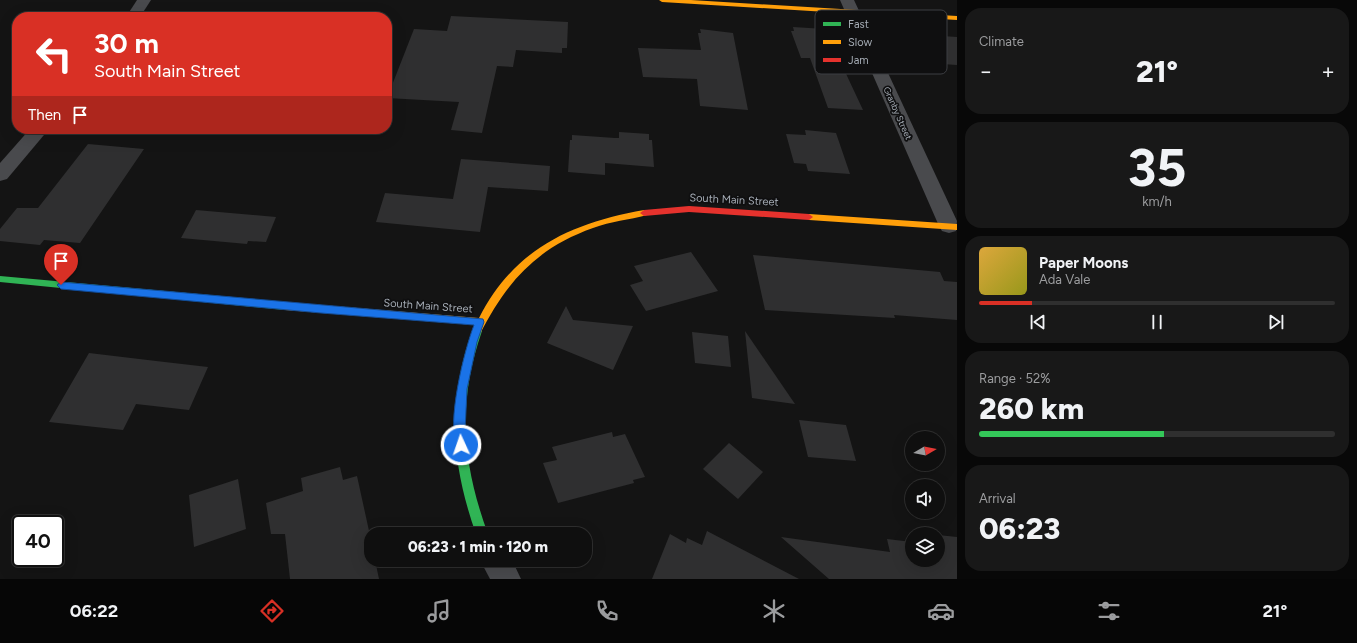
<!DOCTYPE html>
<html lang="en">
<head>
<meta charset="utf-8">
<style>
  body { margin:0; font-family:Figtree,sans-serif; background:#181818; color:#f1f3f6; height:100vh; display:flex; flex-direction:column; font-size:15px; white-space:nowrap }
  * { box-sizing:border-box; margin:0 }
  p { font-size:13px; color:#9b9c9e }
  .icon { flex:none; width:22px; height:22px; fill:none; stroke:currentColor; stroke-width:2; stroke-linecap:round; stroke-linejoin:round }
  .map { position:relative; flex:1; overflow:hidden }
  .drawer { display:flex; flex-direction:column; gap:8px; padding:8px; background:#080808; width:400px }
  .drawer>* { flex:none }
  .top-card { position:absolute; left:12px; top:12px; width:380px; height:122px; border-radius:16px; box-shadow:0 4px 16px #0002,0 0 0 1px #2f2f2f; background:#d93025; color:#fff; overflow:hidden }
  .needle { width:26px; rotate:80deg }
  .tools { position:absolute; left:905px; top:431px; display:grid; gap:8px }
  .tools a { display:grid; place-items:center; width:40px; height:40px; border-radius:50%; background:#0f0f0f; box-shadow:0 4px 16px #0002,0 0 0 1px #2f2f2f; font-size:20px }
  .speed { position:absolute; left:12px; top:515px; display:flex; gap:8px; font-size:20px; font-weight:700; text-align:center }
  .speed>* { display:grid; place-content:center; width:52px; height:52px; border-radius:50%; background:#0f0f0f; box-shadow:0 4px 16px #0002,0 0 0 1px #2f2f2f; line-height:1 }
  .speed .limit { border:2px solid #111; border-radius:6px; background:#fff; color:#111 }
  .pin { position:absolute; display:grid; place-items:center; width:34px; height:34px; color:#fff; margin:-41px -17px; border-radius:50% 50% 50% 0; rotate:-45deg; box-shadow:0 0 4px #0007 }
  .pin .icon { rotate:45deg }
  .me { position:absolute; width:44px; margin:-22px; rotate:357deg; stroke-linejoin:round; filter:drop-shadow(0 0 3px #0008) }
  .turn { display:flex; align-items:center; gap:14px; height:84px; padding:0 16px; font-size:18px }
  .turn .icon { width:52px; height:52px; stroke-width:2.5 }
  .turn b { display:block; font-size:28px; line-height:34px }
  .then { display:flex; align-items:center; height:38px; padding:0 16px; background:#0003; gap:8px; font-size:15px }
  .big { font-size:30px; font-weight:800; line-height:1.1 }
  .drawer .widget { flex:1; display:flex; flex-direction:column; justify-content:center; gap:6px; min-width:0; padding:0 14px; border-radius:16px; background:#181818 }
  .drawer .dial { align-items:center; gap:0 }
  .dial b { font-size:52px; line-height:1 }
  .song { display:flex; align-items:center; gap:12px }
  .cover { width:48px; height:48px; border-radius:6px; background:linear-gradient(135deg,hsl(40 70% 55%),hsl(60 70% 35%)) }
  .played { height:4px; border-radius:2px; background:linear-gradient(90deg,#d93025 15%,#2f2f2f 15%) }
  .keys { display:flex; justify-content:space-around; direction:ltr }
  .heat { display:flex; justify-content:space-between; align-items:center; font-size:22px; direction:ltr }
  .charge { height:6px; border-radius:3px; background:linear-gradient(90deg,#34c759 52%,#2f2f2f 0) }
  .trip { position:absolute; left:364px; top:527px; width:228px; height:40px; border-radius:16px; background:#0f0f0f; box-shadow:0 4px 16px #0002,0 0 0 1px #2f2f2f; font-weight:800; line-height:40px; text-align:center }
  .menu { display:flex; height:64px; justify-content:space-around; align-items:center; background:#060606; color:#9b9c9e }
  .menu .icon { width:28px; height:28px }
  .menu .selected { color:#d93025 }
  .menu b { font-size:18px; color:#f1f3f6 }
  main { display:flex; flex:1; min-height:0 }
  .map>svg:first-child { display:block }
  .building { fill:#2f2f30 }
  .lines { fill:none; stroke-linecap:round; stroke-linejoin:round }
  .street { fill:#494a4d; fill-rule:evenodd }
  .fast { fill:#30b455; fill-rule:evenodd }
  .slow { fill:#ff9f0a; fill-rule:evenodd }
  .jam { fill:#e5322d; fill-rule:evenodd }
  .route { fill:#1a73e8; stroke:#114b97 }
  .labels { text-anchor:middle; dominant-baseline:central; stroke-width:3.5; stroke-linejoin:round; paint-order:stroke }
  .far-street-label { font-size:9px; fill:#a5acb5; stroke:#0f0f10 }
  .street-label { font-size:11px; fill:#a5acb5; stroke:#0f0f10 }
  .key { fill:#0f0f10; stroke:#3c3e42; stroke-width:1 }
  .key-label { font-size:11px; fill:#a5acb5 }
</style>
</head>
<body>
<main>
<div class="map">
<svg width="957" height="579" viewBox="0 0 957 579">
  <rect width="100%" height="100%" fill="#141414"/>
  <g class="building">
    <path d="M 451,16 L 568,22 L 567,48 L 562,48 L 562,53 L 516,50 L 513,67 L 497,66 L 482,133 L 451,130 L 459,102 L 387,98 L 414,29 L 447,31 Z"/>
    <path d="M 793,27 L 825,29 L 863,110 L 828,108 L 810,58 L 801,58 L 791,31 L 794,31 Z"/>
    <path d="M 700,29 L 733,33 L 748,110 L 700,106 L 697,79 L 643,77 L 638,48 L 701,50 L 698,33 L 701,33 Z"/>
    <path d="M 897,33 L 957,37 L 957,65 L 912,62 Z"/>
    <path d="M 805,130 L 836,133 L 850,174 L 808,171 L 806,164 L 794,163 L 786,134 L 806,135 Z"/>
    <path d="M 619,132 L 649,134 L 649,140 L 652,140 L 654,167 L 605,163 L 605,175 L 568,172 L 570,140 L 572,140 L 572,135 L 615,138 L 619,138 Z"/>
    <path d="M 88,144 L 144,149 L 80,243 L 44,240 L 40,245 L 0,241 L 0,229 L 17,208 L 38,208 Z"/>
    <path d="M 461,159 L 550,166 L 548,191 L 488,187 L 480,232 L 376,222 L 385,193 L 453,199 Z"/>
    <path d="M 196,210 L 276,217 L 266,242 L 248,241 L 247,244 L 181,238 Z"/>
    <path d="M 691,252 L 718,291 L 646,311 L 630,285 L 643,281 L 634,266 Z"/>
    <path d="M 753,255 L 940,272 L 944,281 L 957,282 L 957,320 L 894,315 L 895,318 L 765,310 Z"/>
    <path d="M 566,306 L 573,320 L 633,326 L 613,370 L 547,343 Z"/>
    <path d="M 745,331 L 795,404 L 752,398 Z"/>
    <path d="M 692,332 L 728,336 L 731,367 L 695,363 Z"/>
    <path d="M 89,353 L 156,361 L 208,367 L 189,410 L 136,404 L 123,430 L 49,422 Z"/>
    <path d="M 799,420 L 846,425 L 856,461 L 808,457 Z"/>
    <path d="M 612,432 L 613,437 L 625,434 L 645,477 L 633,480 L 634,483 L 558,503 L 543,463 L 557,460 L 552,447 Z"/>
    <path d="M 729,443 L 763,472 L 738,499 L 703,469 Z"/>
    <path d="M 340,467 L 343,480 L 357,476 L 371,540 L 371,560 L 375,560 L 379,579 L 290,579 L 285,534 L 271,534 L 266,503 L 303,491 L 301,478 Z"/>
    <path d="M 238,479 L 246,529 L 194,547 L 189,495 Z"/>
    <path d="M 707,531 L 799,579 L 652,579 L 670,534 L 686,543 L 687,538 L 702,545 Z"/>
    <path d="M 938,535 L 957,537 L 957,579 L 829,579 L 781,537 L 890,552 L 887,539 L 912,542 L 912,560 L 938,560 Z"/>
  </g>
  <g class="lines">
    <g class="street">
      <path d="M 137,0 L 151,0 L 140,17 L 126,17 Z"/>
      <path d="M 840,0 L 854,0 L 957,221 L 956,231 L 949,233 L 942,231 L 939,226 Z"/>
      <path d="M 30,129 L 49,129 L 7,179 L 0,181 L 0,163 Z"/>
      <path d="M 480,560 L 512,560 L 521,579 L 490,579 Z"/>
    </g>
    <g class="fast">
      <path d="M 0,276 L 285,302 L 288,303 L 290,306 L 288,309 L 285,310 L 0,282 Z"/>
      <path d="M 477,327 L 480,328 L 482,331 C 457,403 462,463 488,534 L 476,534 C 451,463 447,403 472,331 L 474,328 Z"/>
    </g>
    <g class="slow">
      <path d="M 659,0 L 691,0 L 957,16 L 957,20 L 662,2 Z"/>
      <path d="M 644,210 L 648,213 L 647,215 C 629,220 611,221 593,228 C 537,248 507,281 480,334 L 477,335 L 474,334 L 472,331 L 475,325 L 285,310 L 282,309 L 280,306 L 282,303 L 285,302 L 479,318 C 514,249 571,223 644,210 Z"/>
      <path d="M 809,214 L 957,224 L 957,230 L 809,220 L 805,217 Z"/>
    </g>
    <path class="jam" d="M 689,206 L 809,214 L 813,217 L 809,220 L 689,212 L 644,216 L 640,213 L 644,210 Z"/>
  </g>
  <path class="route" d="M 61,282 L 483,319 L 484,322 L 477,342 L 467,389 L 465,432 L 467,445 L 465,449 L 461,450 L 457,449 C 446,423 464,351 474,325 L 321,313 L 61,289 L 57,285 Z"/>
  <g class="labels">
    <g class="far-street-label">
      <text transform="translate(898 113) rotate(66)">Granby Street</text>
    </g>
    <g class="street-label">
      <text transform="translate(734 200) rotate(3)">South Main Street</text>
      <text transform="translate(428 306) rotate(4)">South Main Street</text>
    </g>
  </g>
  <rect x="815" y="10" width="132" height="64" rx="6" class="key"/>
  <rect x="823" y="22" width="18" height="4" fill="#30b455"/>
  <rect x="823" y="40" width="18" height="4" fill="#ff9f0a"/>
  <rect x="823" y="58" width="18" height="4" fill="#e5322d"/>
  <g class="key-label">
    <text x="848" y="28">Fast</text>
    <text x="848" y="46">Slow</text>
    <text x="848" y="64">Jam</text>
  </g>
</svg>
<div class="tools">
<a><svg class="needle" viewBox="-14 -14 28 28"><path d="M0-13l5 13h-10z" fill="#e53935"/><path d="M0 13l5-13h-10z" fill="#9b9c9e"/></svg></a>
<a><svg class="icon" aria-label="sound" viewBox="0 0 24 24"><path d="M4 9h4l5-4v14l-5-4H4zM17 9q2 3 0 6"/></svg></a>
<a><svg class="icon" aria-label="layers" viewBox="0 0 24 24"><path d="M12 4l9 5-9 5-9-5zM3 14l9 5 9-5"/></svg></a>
</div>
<div class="speed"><div class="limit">40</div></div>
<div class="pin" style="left:61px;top:285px;background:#d93025"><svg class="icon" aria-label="arrive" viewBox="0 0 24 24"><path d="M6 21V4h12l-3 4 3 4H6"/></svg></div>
<svg class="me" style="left:461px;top:445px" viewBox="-20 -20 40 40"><circle r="17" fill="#1a73e8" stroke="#fff" stroke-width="3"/><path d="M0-11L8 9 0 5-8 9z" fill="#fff"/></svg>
<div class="trip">06:23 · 1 min · 120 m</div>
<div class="top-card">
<div class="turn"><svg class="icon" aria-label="left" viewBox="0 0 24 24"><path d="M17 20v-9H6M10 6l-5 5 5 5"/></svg><div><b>30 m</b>South Main Street</div></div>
<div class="then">Then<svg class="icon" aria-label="arrive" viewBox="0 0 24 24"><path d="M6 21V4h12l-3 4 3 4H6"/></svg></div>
</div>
</div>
<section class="drawer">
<div class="widget"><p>Climate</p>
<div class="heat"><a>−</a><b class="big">21°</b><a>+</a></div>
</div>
<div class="widget dial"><b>35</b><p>km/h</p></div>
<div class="widget">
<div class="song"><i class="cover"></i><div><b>Paper Moons</b><p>Ada Vale</p></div></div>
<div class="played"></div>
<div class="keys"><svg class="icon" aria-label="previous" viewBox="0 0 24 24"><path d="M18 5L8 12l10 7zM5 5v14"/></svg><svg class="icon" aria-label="pause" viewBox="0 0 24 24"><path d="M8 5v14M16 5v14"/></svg><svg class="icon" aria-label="next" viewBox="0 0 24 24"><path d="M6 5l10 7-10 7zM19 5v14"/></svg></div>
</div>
<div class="widget"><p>Range · 52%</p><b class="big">260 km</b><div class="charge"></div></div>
<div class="widget"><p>Arrival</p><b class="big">06:23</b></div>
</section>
</main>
<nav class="menu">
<b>06:22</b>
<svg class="icon selected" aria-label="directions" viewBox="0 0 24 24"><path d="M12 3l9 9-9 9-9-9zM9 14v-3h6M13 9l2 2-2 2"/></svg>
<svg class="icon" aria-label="music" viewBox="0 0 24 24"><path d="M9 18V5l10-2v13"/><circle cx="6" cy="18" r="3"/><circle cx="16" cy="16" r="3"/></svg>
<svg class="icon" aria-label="phone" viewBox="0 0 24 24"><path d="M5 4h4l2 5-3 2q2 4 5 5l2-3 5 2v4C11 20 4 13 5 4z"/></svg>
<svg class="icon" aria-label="climate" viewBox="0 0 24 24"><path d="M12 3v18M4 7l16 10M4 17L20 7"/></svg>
<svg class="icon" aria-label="car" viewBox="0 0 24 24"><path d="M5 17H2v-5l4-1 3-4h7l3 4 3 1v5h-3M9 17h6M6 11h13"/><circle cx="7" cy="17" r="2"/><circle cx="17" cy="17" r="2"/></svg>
<svg class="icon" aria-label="filters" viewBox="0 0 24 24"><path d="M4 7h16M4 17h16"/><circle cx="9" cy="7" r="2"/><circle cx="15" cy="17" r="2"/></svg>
<b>21°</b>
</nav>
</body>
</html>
